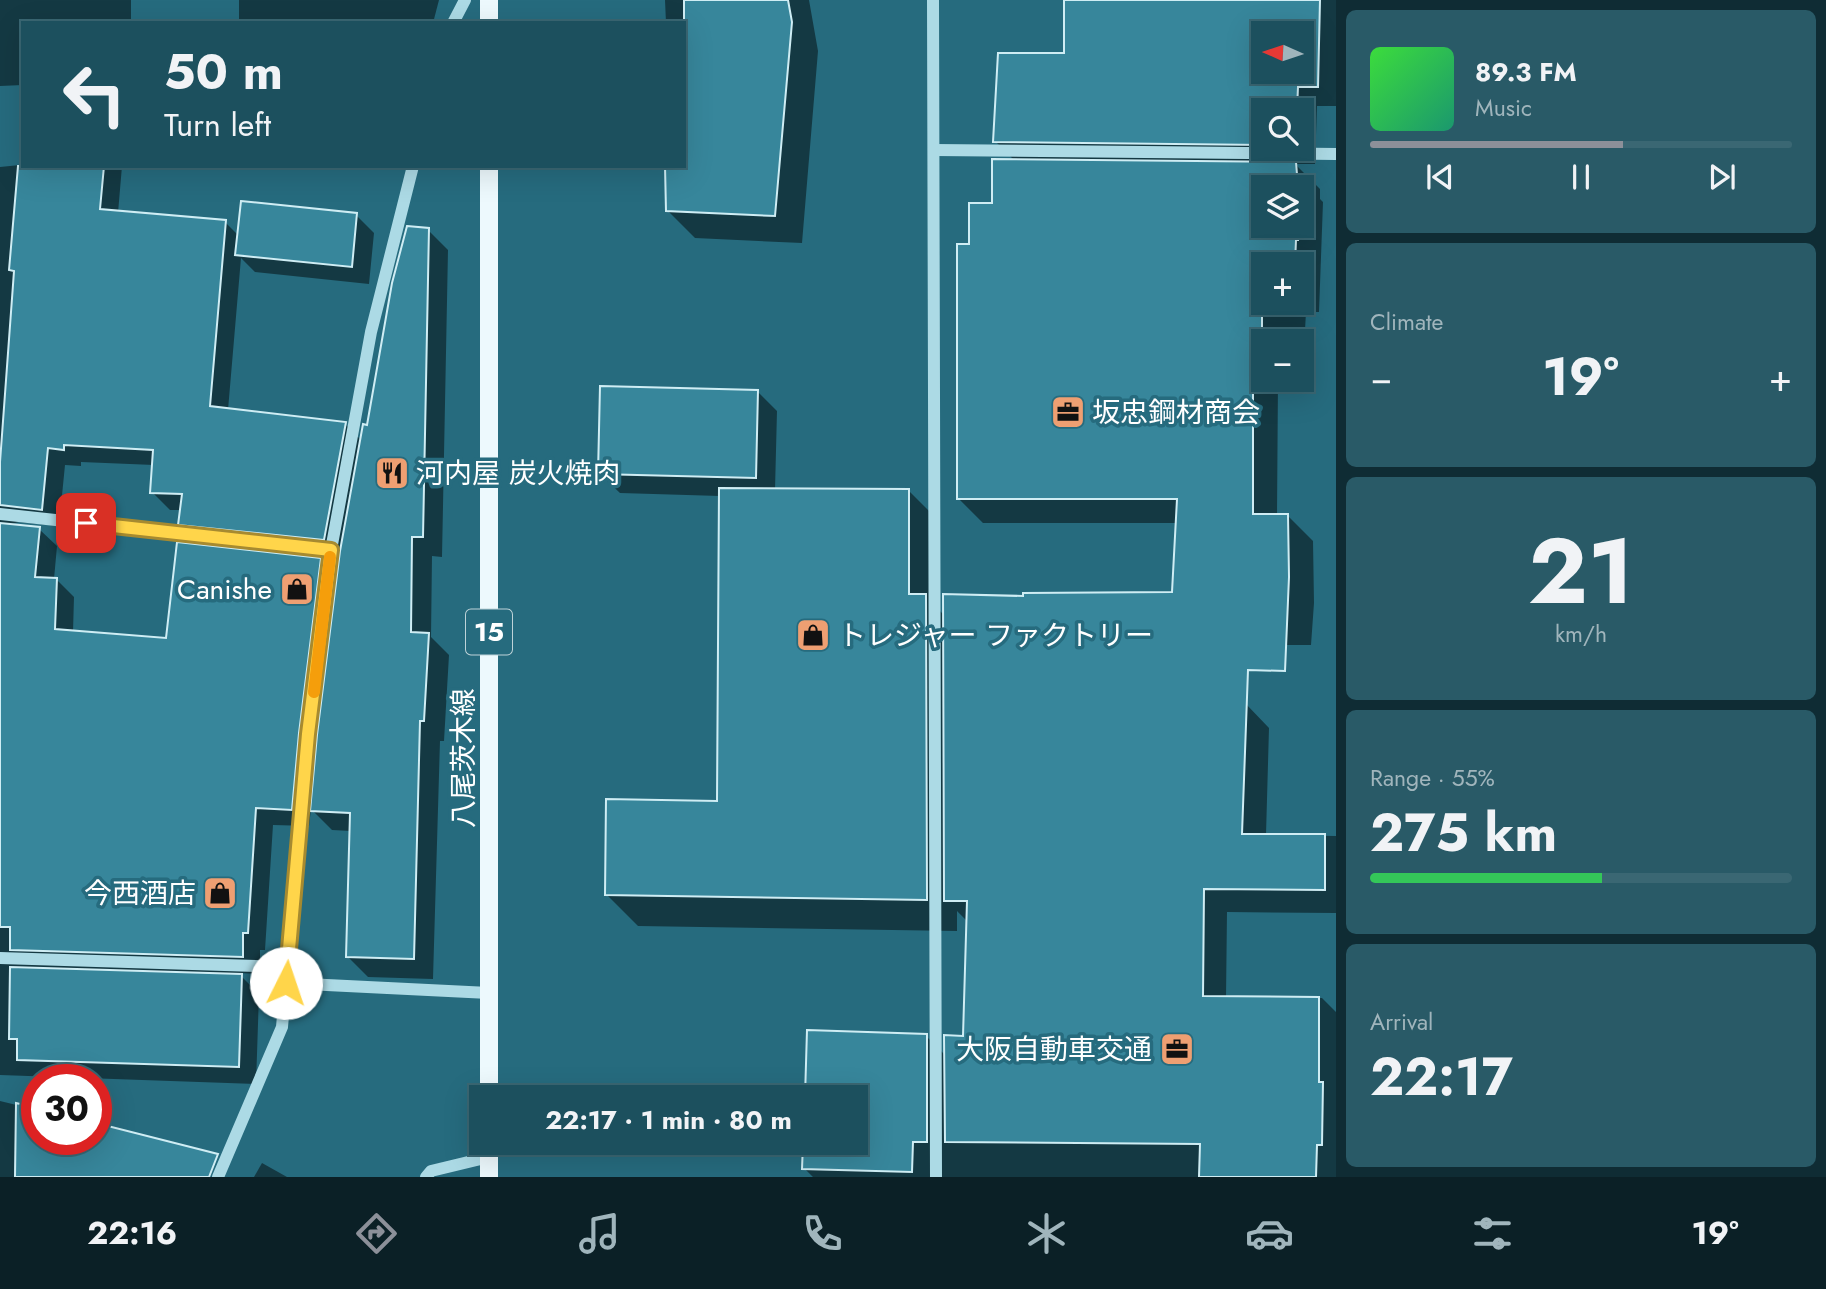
<!DOCTYPE html>
<html lang="en">
<head>
<meta charset="utf-8">
<style>
  body { margin:0; font-family:Jost,"Noto Sans JP",sans-serif; background:#295a67; color:#f1f3f6; height:100vh; display:flex; flex-direction:column; font-size:26px; white-space:nowrap }
  * { box-sizing:border-box; margin:0 }
  p { font-size:23px; color:#a0b5bc }
  .icon { flex:none; width:38px; height:38px; fill:none; stroke:currentColor; stroke-width:2; stroke-linecap:round; stroke-linejoin:round }
  .map { position:relative; flex:1; overflow:hidden }
  .drawer { display:flex; flex-direction:column; gap:10px; padding:10px; background:#0f2c34; width:490px }
  .drawer>* { flex:none }
  .banner { position:absolute; left:21px; top:21px; width:665px; height:147px; border-radius:0px; box-shadow:0 7px 28px #0002,0 0 0 2px #3a6773; background:#1c505e; color:#f1f3f6; overflow:hidden }
  .needle { width:46px; rotate:273deg }
  .controls { position:absolute; left:1251px; top:21px; display:grid; gap:14px }
  .controls a { display:grid; place-items:center; width:63px; height:63px; border-radius:0px; background:#1c505e; box-shadow:0 7px 28px #0002,0 0 0 2px #3a6773; font-size:35px }
  .speed { position:absolute; left:21px; top:1064px; display:flex; gap:14px; font-size:35px; font-weight:700; text-align:center }
  .speed>* { display:grid; place-content:center; width:91px; height:91px; border-radius:50%; background:#1c505e; box-shadow:0 7px 28px #0002,0 0 0 2px #3a6773; line-height:1 }
  .speed .limit { border:10px solid #d22; background:#fff; color:#111 }
  .pin { position:absolute; display:grid; place-items:center; width:60px; height:60px; color:#fff; margin:-30px; border-radius:14px; box-shadow:0 4px 10px #0006 }
  .me { position:absolute; width:77px; margin:-38px; rotate:4deg; stroke-linejoin:round; filter:drop-shadow(0 0 5px #0008) }
  .turn { display:flex; align-items:center; gap:24px; height:147px; padding:0 28px; font-size:32px }
  .turn .icon { width:91px; height:91px; stroke-width:2.5 }
  .turn b { display:block; font-size:49px; line-height:60px }
  .big { font-size:52px; font-weight:700; line-height:1.1 }
  .drawer .card { flex:1; display:flex; flex-direction:column; justify-content:center; gap:10px; min-width:0; padding:0 24px; border-radius:10px; background:#295a67 }
  .drawer .dial { align-items:center; gap:0 }
  .dial b { font-size:91px; line-height:1 }
  .song { display:flex; align-items:center; gap:21px }
  .cover { width:84px; height:84px; border-radius:10px; background:linear-gradient(135deg,hsl(120 70% 55%),hsl(160 70% 35%)) }
  .played { height:7px; border-radius:4px; background:linear-gradient(90deg,#8c9099 60%,#3a6773 60%) }
  .keys { display:flex; justify-content:space-around; direction:ltr }
  .heat { display:flex; justify-content:space-between; align-items:center; font-size:38px; direction:ltr }
  .charge { height:10px; border-radius:5px; background:linear-gradient(90deg,#34c759 55%,#3a6773 0) }
  .trip { position:absolute; left:469px; top:1085px; width:399px; height:70px; border-radius:0px; background:#1c505e; box-shadow:0 7px 28px #0002,0 0 0 2px #3a6773; font-weight:700; line-height:70px; text-align:center }
  .menu { display:flex; height:112px; justify-content:space-around; align-items:center; background:#0b2026; color:#a0b5bc }
  .menu .icon { width:49px; height:49px }
  .menu .current { color:#8c9099 }
  .menu b { font-size:32px; color:#f1f3f6 }
  main { display:flex; flex:1; min-height:0 }
  .map>svg:first-child { display:block }
  .shadow { fill:#0007; fill-rule:evenodd }
  .building { fill:#37869b; stroke:#cfedf4; stroke-width:2; fill-rule:evenodd }
  .lines { fill:none; stroke-linecap:round; stroke-linejoin:round }
  .minor { stroke:#acdae5; stroke-width:12 }
  .major { stroke:#edf9fd; stroke-width:18 }
  .route-casing { stroke:#a68a30; stroke-width:18 }
  .route { stroke:#ffd54a; stroke-width:12 }
  .slow { stroke:#f59e0b; stroke-width:12 }
  .labels { text-anchor:middle; dominant-baseline:central; stroke-width:7; stroke-linejoin:round; paint-order:stroke }
  .shield { fill:#266b7e; stroke:#bed3d8; stroke-width:2 }
  .shield-label { font-size:26px; font-weight:bold; fill:#fff }
  .poi-label { font-size:28px; fill:#fff; stroke:#266b7e; text-anchor:start }
  .street-label { font-size:28px; fill:#fff; stroke:#266b7e }
</style>
</head>
<body>
<main>
<div class="map">
<svg width="1336" height="1177" viewBox="0 0 1336 1177">
  <rect width="100%" height="100%" fill="#266b7e"/>
  <g class="shadow">
    <path d="M 0,0 L 131,0 L 131,23 L 23,23 L 23,85 L 0,86 Z"/>
    <path d="M 239,0 L 439,0 L 433,23 L 239,23 Z"/>
    <path d="M 665,0 L 809,0 L 818,51 L 802,243 L 695,238 L 667,210 L 684,166 L 684,23 L 666,23 Z"/>
    <path d="M 1065,0 L 1336,0 L 1336,106 L 1317,106 L 1315,164 L 1295,164 L 1320,189 L 1320,199 L 1323,202 L 1319,312 L 1306,312 L 1305,330 L 1287,330 L 1287,341 L 1264,341 L 1264,380 L 1278,380 L 1277,516 L 1288,516 L 1313,541 L 1314,603 L 1311,645 L 1197,645 L 1246,704 L 1269,728 L 1266,835 L 1336,836 L 1336,913 L 1227,912 L 1226,998 L 1322,998 L 1336,1012 L 1336,1177 L 813,1177 L 804,1168 L 805,1143 L 856,1143 L 856,1097 L 806,1097 L 808,1032 L 926,1036 L 946,1056 L 965,1037 L 968,922 L 957,911 L 957,931 L 638,926 L 607,895 L 718,803 L 720,496 L 620,493 L 600,474 L 758,392 L 777,411 L 775,490 L 909,491 L 940,522 L 939,610 L 945,616 L 1025,598 L 1172,615 L 1177,523 L 983,523 L 958,498 L 971,245 L 1015,161 L 995,141 L 1065,55 ZM 1264,33 L 1302,33 L 1302,72 L 1264,72 ZM 1264,110 L 1302,110 L 1302,149 L 1264,149 ZM 1264,187 L 1302,187 L 1302,226 L 1264,226 ZM 1264,264 L 1302,264 L 1302,303 L 1264,303 Z"/>
    <path d="M 23,136 L 23,166 L 122,166 L 118,213 L 225,222 L 239,236 L 356,215 L 374,233 L 369,284 L 255,272 L 241,258 L 228,410 L 345,424 L 362,441 L 369,427 L 428,230 L 448,250 L 442,557 L 432,556 L 431,637 L 449,655 L 444,741 L 440,741 L 433,979 L 368,977 L 348,957 L 351,831 L 332,830 L 311,809 L 309,826 L 273,825 L 265,950 L 260,950 L 260,974 L 238,973 L 259,994 L 256,1084 L 0,1075 L 0,167 L 20,165 ZM 81,462 L 154,465 L 152,492 L 170,510 L 182,510 L 180,524 L 198,541 L 341,557 L 338,577 L 320,559 L 168,640 L 73,632 L 74,597 L 56,579 L 54,579 L 57,546 L 39,529 L 7,525 L 19,522 L 59,526 L 65,465 L 81,466 Z"/>
    <path d="M 0,1101 L 37,1110 L 37,1139 L 180,1177 L 0,1177 Z"/>
    <path d="M 262,1163 L 287,1177 L 254,1177 Z"/>
  </g>
  <g class="building">
    <path d="M 684,0 L 788,0 L 792,22 L 775,216 L 666,211 L 665,166 L 684,166 Z"/>
    <path d="M 1064,0 L 1320,0 L 1318,87 L 1298,87 L 1297,110 L 1264,110 L 1264,145 L 993,142 L 998,53 L 1064,53 ZM 1264,33 L 1302,33 L 1302,72 L 1264,72 Z"/>
    <path d="M 992,159 L 1296,162 L 1298,187 L 1264,187 L 1264,226 L 1298,226 L 1298,240 L 1296,240 L 1295,264 L 1264,264 L 1264,303 L 1280,303 L 1280,305 L 1262,305 L 1262,342 L 1253,342 L 1253,514 L 1288,514 L 1289,577 L 1285,671 L 1248,670 L 1242,834 L 1325,834 L 1325,890 L 1204,889 L 1203,996 L 1319,997 L 1319,1082 L 1323,1082 L 1322,1145 L 1317,1145 L 1316,1177 L 1199,1177 L 1200,1144 L 945,1142 L 944,1035 L 963,1036 L 967,901 L 944,901 L 943,594 L 1023,596 L 1023,593 L 1172,592 L 1177,499 L 957,499 L 957,244 L 969,244 L 969,203 L 992,203 Z"/>
    <path d="M 18,166 L 104,166 L 100,209 L 226,220 L 210,406 L 346,422 L 324,540 L 178,525 L 182,494 L 150,493 L 153,450 L 64,445 L 64,450 L 48,448 L 42,510 L 0,505 L 0,462 L 14,271 L 9,270 Z"/>
    <path d="M 241,201 L 357,213 L 352,267 L 235,255 Z"/>
    <path d="M 407,226 L 429,228 L 423,537 L 412,537 L 411,632 L 429,633 L 424,721 L 420,721 L 414,959 L 346,957 L 350,813 L 310,811 L 317,735 L 340,551 L 363,424 L 367,425 L 392,283 Z"/>
    <path d="M 600,386 L 758,390 L 756,478 L 598,474 Z"/>
    <path d="M 719,488 L 909,489 L 909,594 L 926,594 L 927,900 L 605,895 L 606,799 L 717,801 Z"/>
    <path d="M 0,523 L 40,527 L 35,577 L 57,578 L 55,629 L 166,638 L 177,542 L 321,558 L 299,733 L 292,810 L 256,808 L 248,933 L 243,933 L 243,957 L 10,950 L 10,927 L 0,927 Z"/>
    <path d="M 10,967 L 242,974 L 239,1067 L 17,1060 L 17,1039 L 9,1039 Z"/>
    <path d="M 807,1030 L 927,1034 L 927,1142 L 913,1142 L 912,1172 L 802,1169 L 803,1143 L 856,1143 L 856,1097 L 805,1097 Z"/>
    <path d="M 16,1103 L 37,1108 L 37,1139 L 96,1139 L 96,1123 L 218,1154 L 209,1177 L 15,1177 Z"/>
  </g>
  <g class="lines">
    <g class="minor">
      <path d="M 933,0 L 936,1177"/>
      <path d="M 453,23 L 465,0"/>
      <path d="M 934,150 L 1336,154"/>
      <path d="M 0,514 L 331,550"/>
      <path d="M 0,958 L 287,967"/>
      <path d="M 286,983 L 489,993"/>
      <path d="M 218,1177 L 282,1027 L 308,734 L 331,550 L 371,332 L 413,166"/>
      <path d="M 426,1177 L 431,1171 L 489,1157"/>
    </g>
    <g class="major">
      <path d="M 489,23 L 489,0"/>
      <path d="M 489,166 L 489,1097"/>
      <path d="M 489,1177 L 489,1143"/>
    </g>
  </g>
  <g class="lines">
    <g class="route-casing">
      <path id="route" d="M 86,523 L 331,550 L 308,734 L 286,983"/>
    </g>
    <use href="#route" class="route"/>
    <path class="slow" d="M 314,692 L 330,557"/>
  </g>
  <defs>
    <g id="office-square" transform="scale(1.75)"><rect x="-9" y="-9" width="18" height="18" rx="4" fill="#ee9f72" stroke="#266b7e"/><path d="M-6-3h4V-5.5h4V-3h4V5H-6ZM-1-4.5V-3h2v-1.5ZM-6 0V1H6V0Z" fill="#111"/></g>
    <g id="restaurant-square" transform="scale(1.75)"><rect x="-9" y="-9" width="18" height="18" rx="4" fill="#ee9f72" stroke="#266b7e"/><path d="M-5-6h1v4h1v-4h1v4h1v-4h1v5L-1.5 .5V6h-2V.5L-5-1ZM5-6V6H3V1.5H1.5Q1.5-4 5-6Z" fill="#111"/></g>
    <g id="shop-square" transform="scale(1.75)"><rect x="-9" y="-9" width="18" height="18" rx="4" fill="#ee9f72" stroke="#266b7e"/><path d="M-5-2.5h2.3a2.7 3.5 0 0 1 5.4 0H5L5.5 6h-11ZM-1.5-2.5h3a1.5 2.3 0 0 0-3 0Z" fill="#111"/></g>
  </defs>
  <g fill-rule="evenodd">
    <use href="#office-square" x="1068" y="412"/>
    <use href="#restaurant-square" x="392" y="473"/>
    <use href="#shop-square" x="297" y="589"/>
    <use href="#shop-square" x="813" y="635"/>
    <use href="#shop-square" x="220" y="893"/>
    <use href="#office-square" x="1177" y="1049"/>
  </g>
  <g class="labels">
    <rect class="shield" x="466" y="609.5" width="46" height="45" rx="5"/>
    <g class="shield-label">
      <text x="489" y="632">15</text>
    </g>
    <g class="poi-label">
      <text x="1092" y="412">坂忠鋼材商会</text>
      <text x="416" y="473">河内屋 炭火焼肉</text>
      <text x="272" y="589" text-anchor="end">Canishe</text>
      <text x="838" y="635">トレジャー ファクトリー</text>
      <text x="196" y="893" text-anchor="end">今西酒店</text>
      <text x="1152" y="1049" text-anchor="end">大阪自動車交通</text>
    </g>
    <g class="street-label">
      <text transform="translate(463 758) rotate(-90)">八尾茨木線</text>
    </g>
  </g>
</svg>
<div class="controls">
<a><svg class="needle" viewBox="-14 -14 28 28"><path d="M0-13l5 13h-10z" fill="#e53935"/><path d="M0 13l5-13h-10z" fill="#a0b5bc"/></svg></a>
<a><svg class="icon" aria-label="search" viewBox="0 0 24 24"><circle cx="10" cy="10" r="6"/><path d="M15 15l6 6"/></svg></a>
<a><svg class="icon" aria-label="layers" viewBox="0 0 24 24"><path d="M12 4l9 5-9 5-9-5zM3 14l9 5 9-5"/></svg></a>
<a>+</a>
<a>−</a>
</div>
<div class="speed"><div class="limit">30</div></div>
<div class="pin" style="left:86px;top:523px;background:#d93025"><svg class="icon" aria-label="arrive" viewBox="0 0 24 24"><path d="M6 21V4h12l-3 4 3 4H6"/></svg></div>
<svg class="me" style="left:286px;top:983px" viewBox="-20 -20 40 40"><circle r="19" fill="#fff"/><path d="M0-13L10 11 0 6-10 11z" fill="#ffd54a"/></svg>
<div class="trip">22:17 · 1 min · 80 m</div>
<div class="banner">
<div class="turn"><svg class="icon" aria-label="left" viewBox="0 0 24 24"><path d="M17 20v-9H6M10 6l-5 5 5 5"/></svg><div><b>50 m</b>Turn left</div></div>
</div>
</div>
<section class="drawer">
<div class="card">
<div class="song"><i class="cover"></i><div><b>89.3 FM</b><p>Music</p></div></div>
<div class="played"></div>
<div class="keys"><svg class="icon" aria-label="previous" viewBox="0 0 24 24"><path d="M18 5L8 12l10 7zM5 5v14"/></svg><svg class="icon" aria-label="pause" viewBox="0 0 24 24"><path d="M8 5v14M16 5v14"/></svg><svg class="icon" aria-label="next" viewBox="0 0 24 24"><path d="M6 5l10 7-10 7zM19 5v14"/></svg></div>
</div>
<div class="card"><p>Climate</p>
<div class="heat"><a>−</a><b class="big">19°</b><a>+</a></div>
</div>
<div class="card dial"><b>21</b><p>km/h</p></div>
<div class="card"><p>Range · 55%</p><b class="big">275 km</b><div class="charge"></div></div>
<div class="card"><p>Arrival</p><b class="big">22:17</b></div>
</section>
</main>
<nav class="menu">
<b>22:16</b>
<svg class="icon current" aria-label="directions" viewBox="0 0 24 24"><path d="M12 3l9 9-9 9-9-9zM9 14v-3h6M13 9l2 2-2 2"/></svg>
<svg class="icon" aria-label="music" viewBox="0 0 24 24"><path d="M9 18V5l10-2v13"/><circle cx="6" cy="18" r="3"/><circle cx="16" cy="16" r="3"/></svg>
<svg class="icon" aria-label="phone" viewBox="0 0 24 24"><path d="M5 4h4l2 5-3 2q2 4 5 5l2-3 5 2v4C11 20 4 13 5 4z"/></svg>
<svg class="icon" aria-label="climate" viewBox="0 0 24 24"><path d="M12 3v18M4 7l16 10M4 17L20 7"/></svg>
<svg class="icon" aria-label="car" viewBox="0 0 24 24"><path d="M5 17H2v-5l4-1 3-4h7l3 4 3 1v5h-3M9 17h6M6 11h13"/><circle cx="7" cy="17" r="2"/><circle cx="17" cy="17" r="2"/></svg>
<svg class="icon" aria-label="filters" viewBox="0 0 24 24"><path d="M4 7h16M4 17h16"/><circle cx="9" cy="7" r="2"/><circle cx="15" cy="17" r="2"/></svg>
<b>19°</b>
</nav>
</body>
</html>
